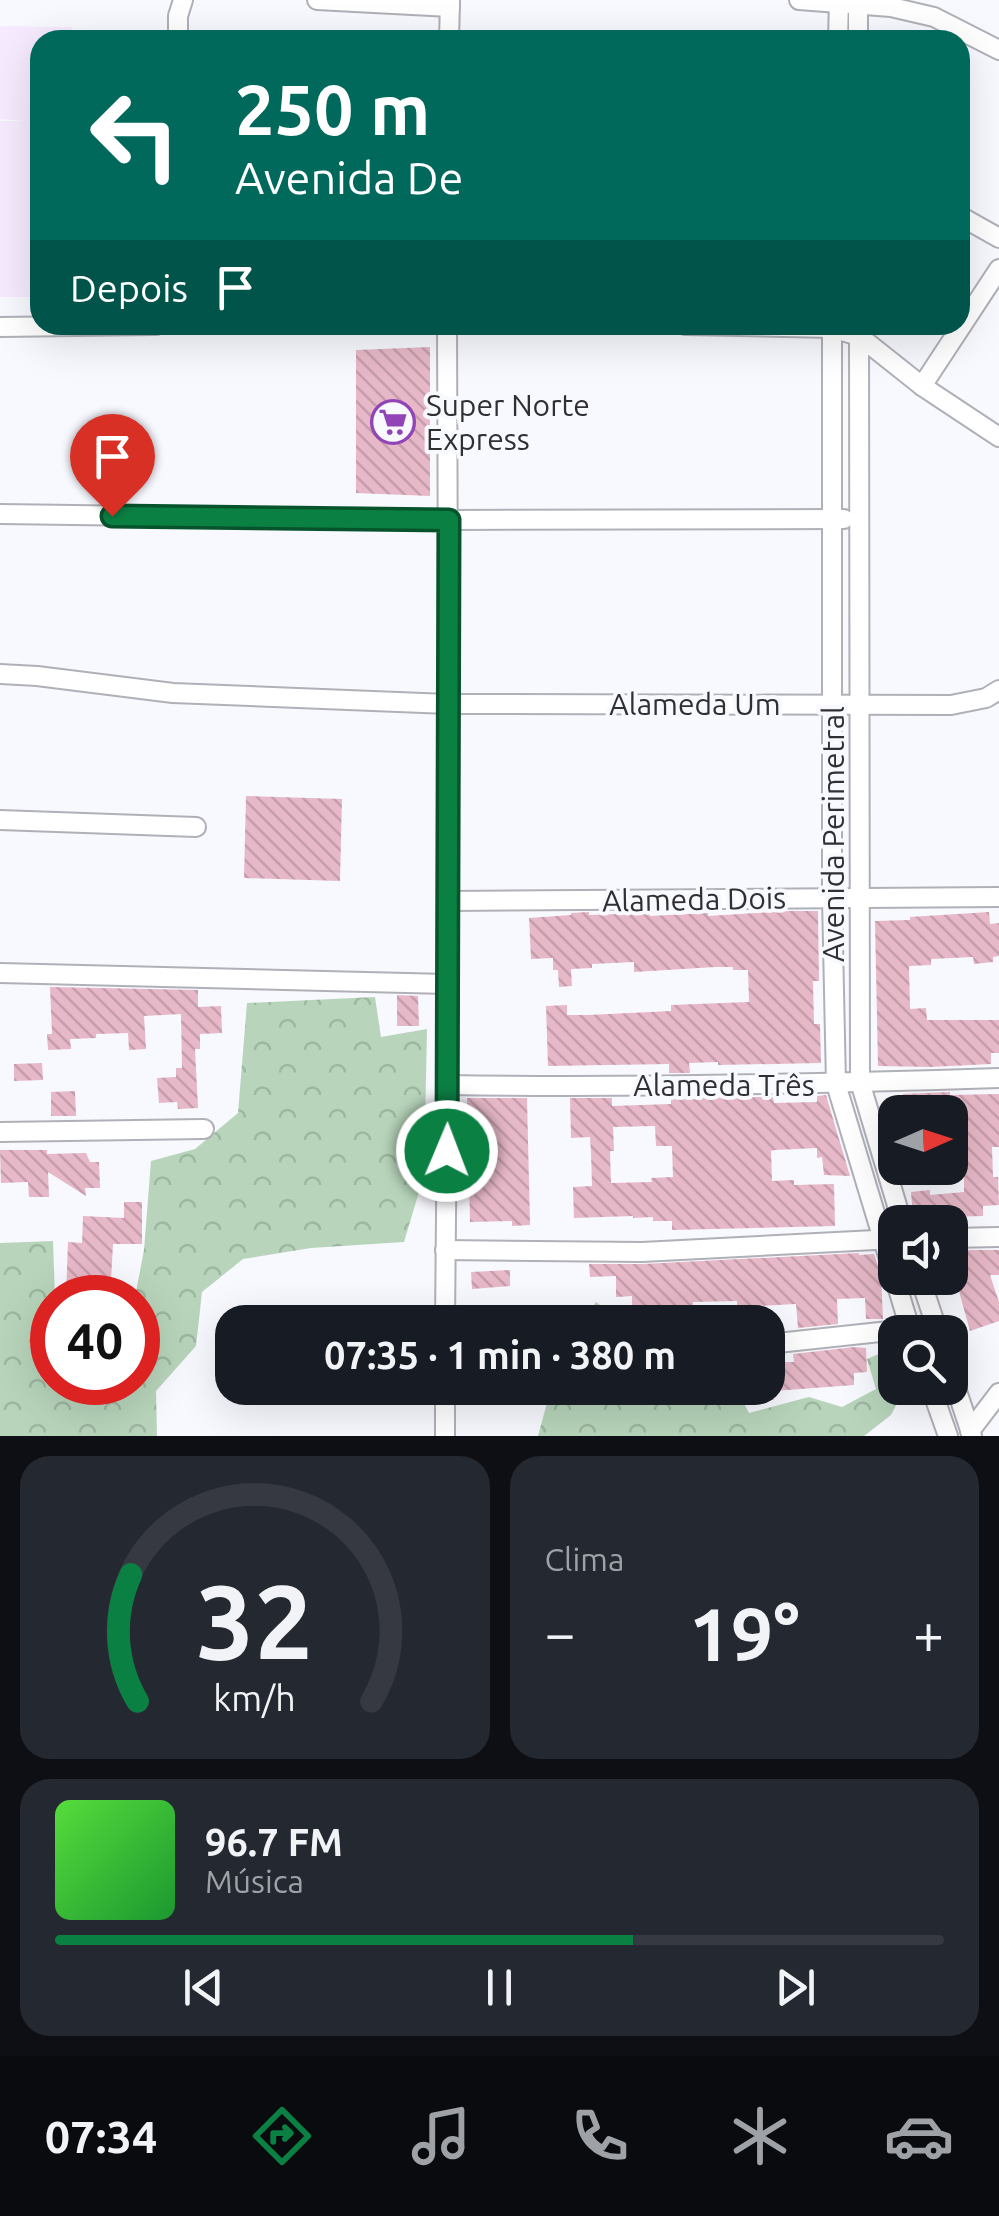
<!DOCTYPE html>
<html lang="pt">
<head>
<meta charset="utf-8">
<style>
  body { margin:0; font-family:Ubuntu,sans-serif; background:#242831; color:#f1f3f6; height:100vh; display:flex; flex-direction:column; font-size:38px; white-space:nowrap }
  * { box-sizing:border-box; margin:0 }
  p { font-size:32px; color:#9ea1a6 }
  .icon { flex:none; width:55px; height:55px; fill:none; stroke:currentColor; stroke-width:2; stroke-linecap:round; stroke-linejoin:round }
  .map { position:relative; height:1436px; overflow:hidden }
  .sheet { display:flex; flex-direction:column; gap:20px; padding:20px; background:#0d0f14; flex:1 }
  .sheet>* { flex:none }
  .top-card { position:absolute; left:30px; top:30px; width:940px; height:305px; border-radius:30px; box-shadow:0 10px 40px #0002; background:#00695c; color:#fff; overflow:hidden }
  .needle { width:65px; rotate:87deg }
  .tools { position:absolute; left:878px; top:1095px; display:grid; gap:20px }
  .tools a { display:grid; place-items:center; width:90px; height:90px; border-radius:20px; background:#171b24; box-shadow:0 10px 40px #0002; font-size:50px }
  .speed { position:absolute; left:30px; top:1275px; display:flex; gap:20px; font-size:50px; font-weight:700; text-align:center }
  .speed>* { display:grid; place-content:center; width:130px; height:130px; border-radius:50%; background:#171b24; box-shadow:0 10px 40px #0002; line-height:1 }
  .speed .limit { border:15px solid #d22; background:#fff; color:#111 }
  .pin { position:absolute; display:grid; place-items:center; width:85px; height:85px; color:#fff; margin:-102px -42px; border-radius:50% 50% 50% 0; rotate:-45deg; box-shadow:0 0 10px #0007 }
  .pin .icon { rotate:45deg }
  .me { position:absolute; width:110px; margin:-55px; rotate:1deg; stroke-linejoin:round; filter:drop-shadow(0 0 8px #0008) }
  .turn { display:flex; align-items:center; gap:35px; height:210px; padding:0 40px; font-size:45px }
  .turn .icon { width:130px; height:130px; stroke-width:2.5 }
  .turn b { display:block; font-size:70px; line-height:85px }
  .then { display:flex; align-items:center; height:95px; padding:0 40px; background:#0003; gap:20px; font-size:38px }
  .big { font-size:75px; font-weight:700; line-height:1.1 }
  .sheet .widget { flex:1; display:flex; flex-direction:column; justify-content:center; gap:15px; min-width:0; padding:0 35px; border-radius:30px; background:#242831 }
  .sheet .dial { align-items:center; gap:0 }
  .dial svg { height:260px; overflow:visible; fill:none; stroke:#363941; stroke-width:7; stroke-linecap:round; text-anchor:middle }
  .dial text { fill:#f1f3f6; stroke:none }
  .song { display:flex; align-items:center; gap:30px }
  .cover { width:120px; height:120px; border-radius:15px; background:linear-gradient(135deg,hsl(110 70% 55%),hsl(130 70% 35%)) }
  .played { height:10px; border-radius:5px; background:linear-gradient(90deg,#0b8043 65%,#363941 65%) }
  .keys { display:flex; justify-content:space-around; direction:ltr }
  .heat { display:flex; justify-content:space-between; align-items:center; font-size:55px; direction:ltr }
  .sheet .tiles { flex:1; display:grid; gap:20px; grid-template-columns:1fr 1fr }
  .widget:last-child { grid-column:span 2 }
  .trip { position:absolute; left:215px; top:1305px; width:570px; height:100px; border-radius:30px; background:#171b24; box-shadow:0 10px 40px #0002; font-weight:700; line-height:100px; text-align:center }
  .tab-bar { display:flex; height:160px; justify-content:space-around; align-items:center; background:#090b0e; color:#9ea1a6 }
  .tab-bar .icon { width:70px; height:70px }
  .tab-bar .current { color:#0b8043 }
  .tab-bar b { font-size:45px; color:#f1f3f6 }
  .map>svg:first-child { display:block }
  .education { fill:#f6eafe }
  .forest { fill:url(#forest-crowns) }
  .building { fill:url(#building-back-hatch); fill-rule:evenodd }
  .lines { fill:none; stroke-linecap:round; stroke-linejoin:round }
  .minor-casing { stroke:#b0b0b8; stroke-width:22 }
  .minor { stroke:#fff; stroke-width:18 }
  .route-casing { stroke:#07532c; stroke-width:25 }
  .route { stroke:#0b8043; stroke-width:18 }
  .labels { text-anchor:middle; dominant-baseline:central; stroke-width:8; stroke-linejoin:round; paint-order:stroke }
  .poi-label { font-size:30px; fill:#303033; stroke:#f8f8ff; text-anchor:start }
  .street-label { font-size:30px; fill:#303033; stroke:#f8f8ff }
</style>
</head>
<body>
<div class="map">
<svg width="999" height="1436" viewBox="0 0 999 1436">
  <defs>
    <pattern id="forest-crowns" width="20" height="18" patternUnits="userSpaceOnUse" patternTransform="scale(2.5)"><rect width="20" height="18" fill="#b8d5bb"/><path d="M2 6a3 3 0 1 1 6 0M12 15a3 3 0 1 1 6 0" fill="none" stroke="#9eb7a1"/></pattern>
    <pattern id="building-back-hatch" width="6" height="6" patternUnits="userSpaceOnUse" patternTransform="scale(2.5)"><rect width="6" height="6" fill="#e7b8c7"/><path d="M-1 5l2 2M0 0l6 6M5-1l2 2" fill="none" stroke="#c69eab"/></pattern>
  </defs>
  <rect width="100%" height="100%" fill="#f8f8ff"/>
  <path class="education" d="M 0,26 L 72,27 L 73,40 L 40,40 L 40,297 L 0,297 L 0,121 L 25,121 L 0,119 Z"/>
  <g class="forest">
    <path d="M 375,997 L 381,1037 L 427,1029 L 424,1175 L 404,1242 L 311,1248 L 243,1259 L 202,1292 L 196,1346 L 156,1391 L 157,1436 L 0,1436 L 0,1243 L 53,1241 L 55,1297 L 52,1298 L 52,1382 L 138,1382 L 138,1298 L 135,1297 L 144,1250 L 151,1161 L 195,1149 L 238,1113 L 247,1003 Z"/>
    <path d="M 596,1302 L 623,1322 L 584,1322 Z"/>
    <path d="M 895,1347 L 895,1388 L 905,1388 L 891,1415 L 864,1436 L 538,1436 L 551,1388 L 673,1388 L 679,1403 L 740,1396 L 749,1413 L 809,1397 L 842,1407 L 876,1389 L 867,1359 Z"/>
  </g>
  <g class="building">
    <path d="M 430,347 L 430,496 L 356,493 L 356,350 Z"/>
    <path d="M 246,796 L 342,799 L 340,881 L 244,878 Z"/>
    <path d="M 789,911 L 818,911 L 819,981 L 813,981 L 814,1024 L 820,1024 L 821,1063 L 718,1065 L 718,1062 L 689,1063 L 690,1073 L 669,1073 L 669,1064 L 548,1066 L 546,1006 L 567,1005 L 567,1015 L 588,1015 L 671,1011 L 671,1005 L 749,1002 L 748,970 L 733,970 L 733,967 L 715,967 L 634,972 L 634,962 L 592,964 L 592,968 L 571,969 L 572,986 L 559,987 L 558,970 L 553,970 L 553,958 L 531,959 L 529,918 L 571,915 L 571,913 L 589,912 L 589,915 L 649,913 L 650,916 L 708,913 L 708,916 Z"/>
    <path d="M 989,912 L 990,924 L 999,923 L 999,956 L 993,957 L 993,962 L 974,964 L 973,957 L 931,959 L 931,965 L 909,966 L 910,1009 L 926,1008 L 927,1020 L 999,1020 L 999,1053 L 991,1053 L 991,1064 L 930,1067 L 878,1066 L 875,921 L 910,920 L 910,917 Z"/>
    <path d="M 50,987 L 198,990 L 198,1007 L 221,1006 L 222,1033 L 200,1034 L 200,1049 L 195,1049 L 198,1108 L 178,1109 L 177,1102 L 159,1103 L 157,1078 L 176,1077 L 176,1068 L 182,1068 L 181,1014 L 144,1016 L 146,1049 L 129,1050 L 128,1033 L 96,1034 L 96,1038 L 70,1039 L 71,1049 L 48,1050 L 47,1034 L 52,1034 Z"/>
    <path d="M 397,995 L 418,996 L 419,1026 L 397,1026 Z"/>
    <path d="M 42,1063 L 43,1080 L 14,1081 L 14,1064 Z"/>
    <path d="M 75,1091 L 76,1116 L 51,1116 L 51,1092 Z"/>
    <path d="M 950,1092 L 950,1095 L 999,1094 L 999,1147 L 992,1147 L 993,1177 L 998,1177 L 999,1205 L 983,1206 L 983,1216 L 947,1217 L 947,1212 L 913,1216 L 911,1192 L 930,1190 L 930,1195 L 964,1192 L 964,1159 L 950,1160 L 950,1112 L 904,1112 L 903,1094 Z"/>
    <path d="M 826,1095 L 850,1176 L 824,1175 L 822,1157 L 817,1158 L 817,1148 L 775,1150 L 771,1151 L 772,1181 L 794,1180 L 794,1185 L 834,1184 L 835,1226 L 672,1230 L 672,1221 L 653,1221 L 653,1217 L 633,1218 L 633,1216 L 574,1218 L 573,1187 L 592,1186 L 591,1152 L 590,1137 L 571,1138 L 570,1098 L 612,1098 L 612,1106 L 671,1104 L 671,1098 L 773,1097 L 774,1103 L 817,1102 L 817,1096 ZM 655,1126 L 656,1146 L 672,1146 L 673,1177 L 651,1178 L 652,1182 L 611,1183 L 610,1151 L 614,1151 L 613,1127 Z"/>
    <path d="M 467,1098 L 527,1098 L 530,1225 L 512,1226 L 512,1221 L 470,1222 Z"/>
    <path d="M 0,1150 L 47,1150 L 47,1154 L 86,1153 L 90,1162 L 99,1162 L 100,1188 L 85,1188 L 86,1196 L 48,1172 L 49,1197 L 29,1197 L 28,1182 L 1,1183 Z"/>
    <path d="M 124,1202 L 142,1202 L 142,1244 L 113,1244 L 110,1298 L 66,1298 L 68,1242 L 82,1243 L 83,1216 L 124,1218 Z"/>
    <path d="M 950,1250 L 999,1250 L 999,1275 L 990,1275 L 999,1302 L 999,1321 L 970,1331 L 957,1284 L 950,1286 Z"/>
    <path d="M 859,1253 L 859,1255 L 874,1254 L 881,1275 L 883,1319 L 866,1319 L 865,1298 L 837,1299 L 838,1324 L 798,1328 L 796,1304 L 737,1307 L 737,1301 L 693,1302 L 693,1322 L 632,1322 L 632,1296 L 616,1297 L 616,1276 L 590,1277 L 589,1264 L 643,1264 Z"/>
    <path d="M 510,1270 L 510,1286 L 472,1289 L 471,1272 Z"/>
    <path d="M 854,1347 L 866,1348 L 867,1372 L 854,1373 L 854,1385 L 774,1391 L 774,1400 L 733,1400 L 733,1388 L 768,1388 L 768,1362 L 794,1362 L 793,1354 Z"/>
  </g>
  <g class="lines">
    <g class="minor-casing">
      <g id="minor">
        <path d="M 317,0 L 450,7"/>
        <path d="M 799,0 L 891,7 L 934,17 L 999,50"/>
        <path d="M 858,0 L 858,40"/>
        <path d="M 178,40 L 178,16 L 183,0"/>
        <path d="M 449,40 L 450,0"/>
        <path d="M 838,40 L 839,0"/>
        <path d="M 960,216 L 999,238"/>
        <path d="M 685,325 L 832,328 L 859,336 L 922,386 L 999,437"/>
        <path d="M 832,325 L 832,897 L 836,1084 L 911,1332"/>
        <path d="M 859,325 L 860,1082 L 902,1222"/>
        <path d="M 0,327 L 156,325"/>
        <path d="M 922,386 L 999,269"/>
        <path d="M 0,514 L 449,520 L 844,519"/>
        <path d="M 0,674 L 37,676 L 173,693 L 448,704 L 951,705 L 986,698 L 999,690"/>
        <path d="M 0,820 L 196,827"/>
        <path d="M 449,901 L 999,897"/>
        <path d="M 0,973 L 447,984"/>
        <path d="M 448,1085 C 632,1088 815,1084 999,1078"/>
        <path d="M 0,1132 L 204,1129"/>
        <path d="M 950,1238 L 999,1237"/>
        <path d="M 445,1250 L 642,1252 L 895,1239"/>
        <path d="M 920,1278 L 938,1332"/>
        <path d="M 445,1322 L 449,901 L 447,325"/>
        <path d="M 768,1344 L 936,1326"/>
        <path d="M 950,1370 L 972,1436"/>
        <path d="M 445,1388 L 445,1436"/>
        <path d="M 931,1388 L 948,1436"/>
        <path d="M 970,1431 L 999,1393"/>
      </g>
    </g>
    <use href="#minor" class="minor"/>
  </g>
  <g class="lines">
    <g class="route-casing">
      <path id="route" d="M 112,516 L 449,520 L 447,1151"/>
    </g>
    <use href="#route" class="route"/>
  </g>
  <defs>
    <g id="supermarket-ring" transform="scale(2.25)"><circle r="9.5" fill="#f8f8ff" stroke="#9144b6" stroke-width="1.5"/><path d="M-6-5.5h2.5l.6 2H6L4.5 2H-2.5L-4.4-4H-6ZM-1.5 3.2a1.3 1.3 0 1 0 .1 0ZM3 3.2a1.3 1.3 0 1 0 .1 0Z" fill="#9144b6"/></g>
  </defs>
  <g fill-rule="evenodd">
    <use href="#supermarket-ring" x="393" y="422"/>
  </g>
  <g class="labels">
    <g class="poi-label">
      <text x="426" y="405">Super Norte<tspan x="426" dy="34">Express</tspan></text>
    </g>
    <g class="street-label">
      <text x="695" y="704">Alameda Um</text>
      <text transform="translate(833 834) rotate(-90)">Avenida Perimetral</text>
      <text transform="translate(694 899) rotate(-1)">Alameda Dois</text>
      <text x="724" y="1085">Alameda Três</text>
    </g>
  </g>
</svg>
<div class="tools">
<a><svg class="needle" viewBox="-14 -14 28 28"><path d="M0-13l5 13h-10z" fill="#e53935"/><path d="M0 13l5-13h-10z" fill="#9ea1a6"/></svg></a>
<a><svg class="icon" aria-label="sound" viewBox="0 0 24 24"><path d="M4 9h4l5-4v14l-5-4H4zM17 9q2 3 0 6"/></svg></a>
<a><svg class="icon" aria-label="search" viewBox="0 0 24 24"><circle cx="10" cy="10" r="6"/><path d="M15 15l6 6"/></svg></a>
</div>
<div class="speed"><div class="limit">40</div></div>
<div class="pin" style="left:112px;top:516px;background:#d93025"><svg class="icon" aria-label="arrive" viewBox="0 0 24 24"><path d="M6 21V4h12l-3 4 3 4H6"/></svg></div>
<svg class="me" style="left:447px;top:1151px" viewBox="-20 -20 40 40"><circle r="17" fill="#0b8043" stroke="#fff" stroke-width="3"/><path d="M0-11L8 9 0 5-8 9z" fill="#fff"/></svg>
<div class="trip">07:35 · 1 min · 380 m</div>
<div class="top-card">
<div class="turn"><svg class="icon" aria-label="left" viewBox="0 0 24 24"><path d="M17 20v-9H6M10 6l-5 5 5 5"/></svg><div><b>250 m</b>Avenida De</div></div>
<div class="then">Depois<svg class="icon" aria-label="arrive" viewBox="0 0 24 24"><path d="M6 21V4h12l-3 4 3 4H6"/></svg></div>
</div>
</div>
<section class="sheet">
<div class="tiles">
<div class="widget dial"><svg viewBox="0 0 100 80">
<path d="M14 69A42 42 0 1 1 86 69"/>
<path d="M14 69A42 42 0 0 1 12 30" stroke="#0b8043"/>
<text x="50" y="56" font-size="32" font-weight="700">32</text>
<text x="50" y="72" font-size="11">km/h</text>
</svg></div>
<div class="widget"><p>Clima</p>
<div class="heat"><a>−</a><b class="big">19°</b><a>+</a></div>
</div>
<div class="widget">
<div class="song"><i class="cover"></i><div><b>96.7 FM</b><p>Música</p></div></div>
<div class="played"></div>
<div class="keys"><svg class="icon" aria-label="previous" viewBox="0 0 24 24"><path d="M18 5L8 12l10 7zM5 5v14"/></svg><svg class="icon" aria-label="pause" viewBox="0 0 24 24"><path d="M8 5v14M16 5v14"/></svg><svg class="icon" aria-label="next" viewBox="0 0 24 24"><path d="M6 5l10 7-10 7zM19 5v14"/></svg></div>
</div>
</div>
</section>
<nav class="tab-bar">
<b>07:34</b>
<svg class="icon current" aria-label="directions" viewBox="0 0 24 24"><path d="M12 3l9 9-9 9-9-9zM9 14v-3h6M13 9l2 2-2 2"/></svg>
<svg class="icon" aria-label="music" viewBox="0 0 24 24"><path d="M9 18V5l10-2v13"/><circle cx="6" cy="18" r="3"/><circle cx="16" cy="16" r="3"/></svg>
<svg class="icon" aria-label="phone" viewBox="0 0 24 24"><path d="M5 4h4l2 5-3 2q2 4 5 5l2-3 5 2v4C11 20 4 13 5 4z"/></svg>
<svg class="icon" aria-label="climate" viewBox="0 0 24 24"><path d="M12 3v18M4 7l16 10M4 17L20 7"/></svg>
<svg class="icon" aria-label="car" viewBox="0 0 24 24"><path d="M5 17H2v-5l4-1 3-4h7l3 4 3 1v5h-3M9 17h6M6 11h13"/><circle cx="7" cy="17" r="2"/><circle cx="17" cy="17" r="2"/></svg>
</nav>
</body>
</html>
